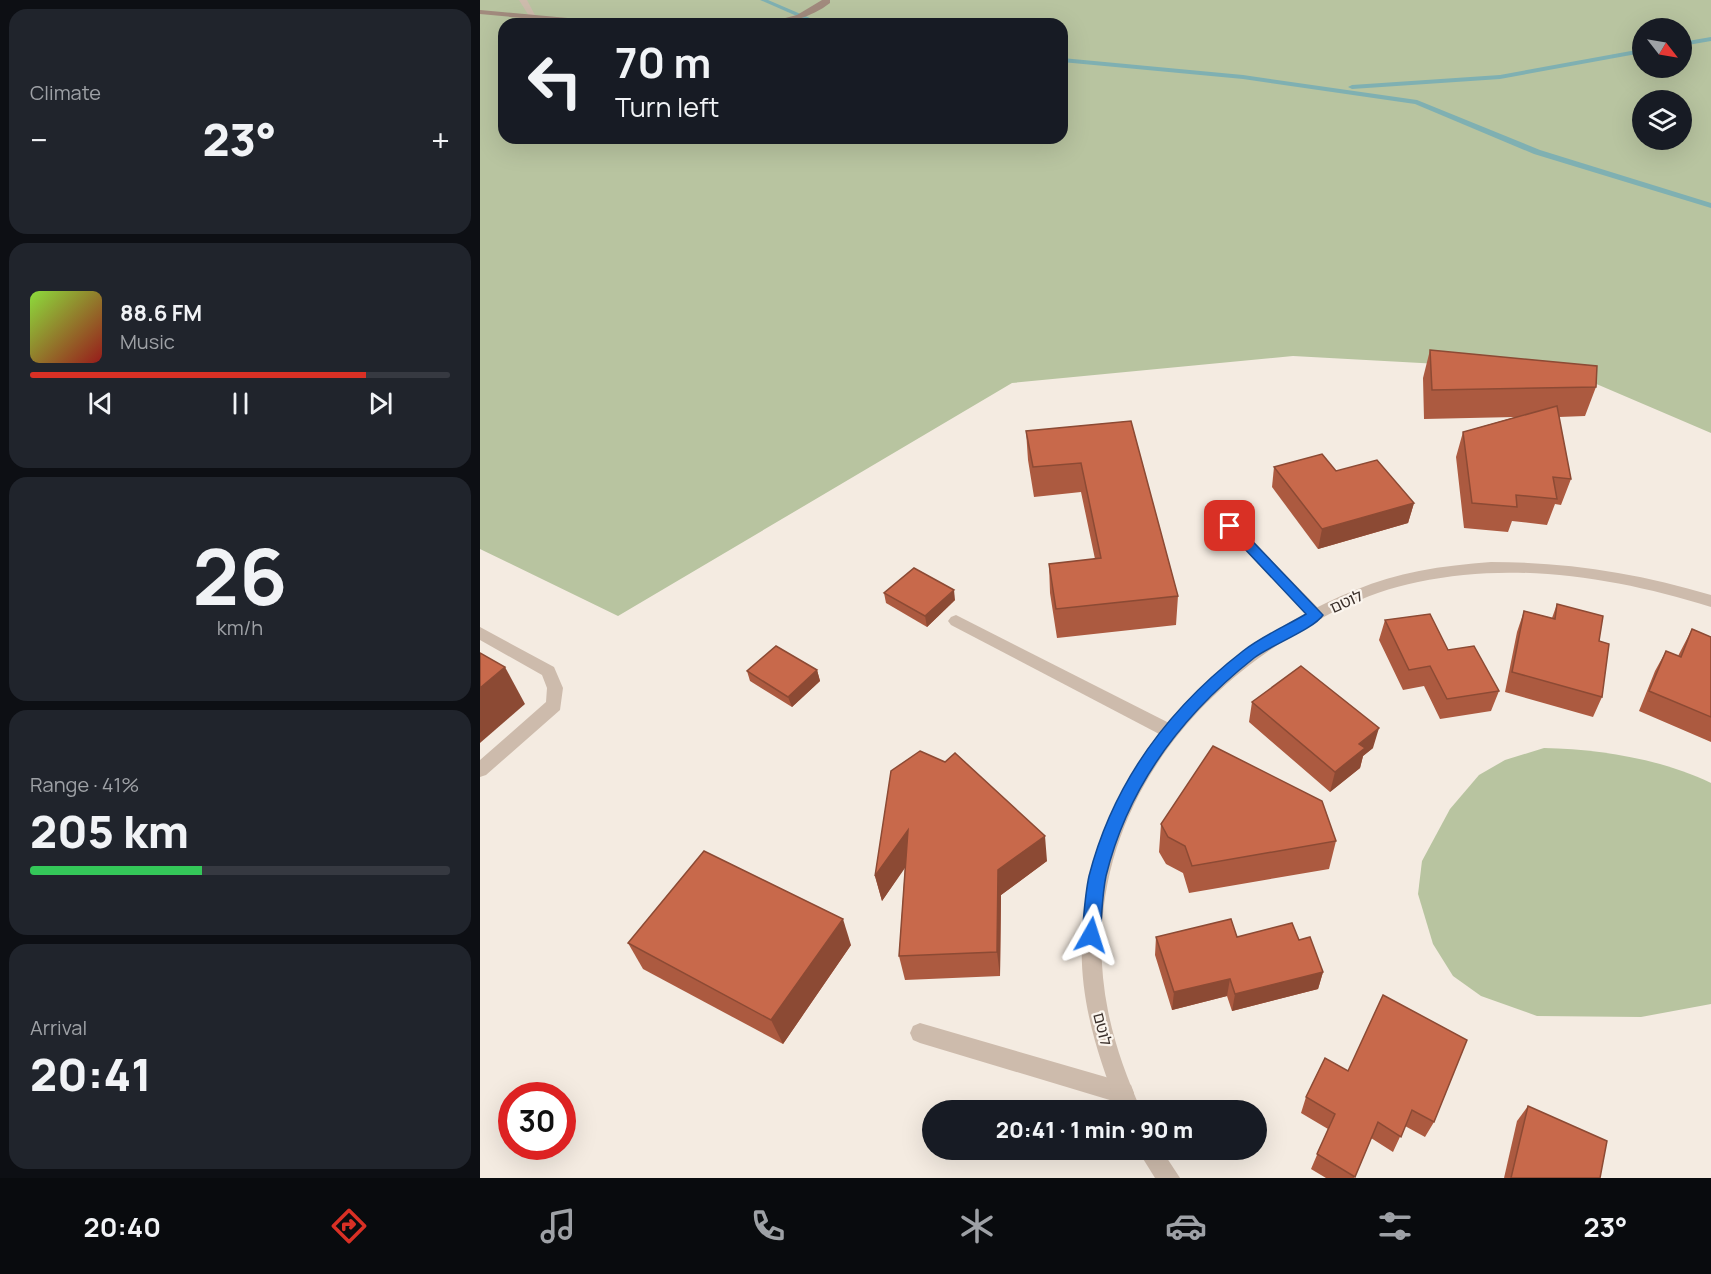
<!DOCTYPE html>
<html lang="en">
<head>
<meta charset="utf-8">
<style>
  body { margin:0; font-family:Manrope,"Noto Sans Hebrew",sans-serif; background:#20242c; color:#f1f3f6; height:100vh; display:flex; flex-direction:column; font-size:22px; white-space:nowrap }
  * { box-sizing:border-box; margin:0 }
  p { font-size:20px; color:#9ea1a6 }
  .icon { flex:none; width:33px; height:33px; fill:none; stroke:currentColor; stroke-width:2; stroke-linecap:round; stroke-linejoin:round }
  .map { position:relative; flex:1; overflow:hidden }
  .details { display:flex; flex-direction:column; gap:9px; padding:9px; background:#0d0f14; width:480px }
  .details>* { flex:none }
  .guide { position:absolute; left:18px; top:18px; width:570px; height:126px; border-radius:18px; box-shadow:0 6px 24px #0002; background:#171b24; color:#f1f3f6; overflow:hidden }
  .needle { width:39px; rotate:121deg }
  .tools { position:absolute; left:1152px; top:18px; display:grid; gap:12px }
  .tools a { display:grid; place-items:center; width:60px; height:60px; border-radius:50%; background:#171b24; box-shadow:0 6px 24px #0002; font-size:30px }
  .speed { position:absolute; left:18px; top:1082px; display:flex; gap:12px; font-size:30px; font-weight:700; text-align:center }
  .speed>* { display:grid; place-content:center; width:78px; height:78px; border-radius:50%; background:#171b24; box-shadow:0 6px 24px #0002; line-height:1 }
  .speed .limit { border:9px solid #d22; background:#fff; color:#111 }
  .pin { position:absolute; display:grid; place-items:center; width:51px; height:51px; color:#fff; margin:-26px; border-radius:12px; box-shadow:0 3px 9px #0006 }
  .me { position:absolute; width:66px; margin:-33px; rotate:6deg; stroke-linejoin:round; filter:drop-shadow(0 0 4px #0008) }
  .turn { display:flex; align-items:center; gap:21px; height:126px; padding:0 18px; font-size:27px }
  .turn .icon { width:78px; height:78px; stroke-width:2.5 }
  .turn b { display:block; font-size:42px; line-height:51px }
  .big { font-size:45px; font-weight:800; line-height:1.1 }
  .details .tile { flex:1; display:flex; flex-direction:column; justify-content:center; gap:9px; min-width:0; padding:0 21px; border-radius:18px; background:#20242c }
  .details .dial { align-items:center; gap:0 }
  .dial b { font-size:78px; line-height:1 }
  .song { display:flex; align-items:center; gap:18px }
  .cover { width:72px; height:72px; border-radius:9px; background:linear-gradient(135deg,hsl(90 70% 55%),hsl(0 70% 35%)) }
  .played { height:6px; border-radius:3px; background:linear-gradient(90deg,#d93025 80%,#363941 80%) }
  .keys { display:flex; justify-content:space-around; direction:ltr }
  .heat { display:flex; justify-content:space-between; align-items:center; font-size:33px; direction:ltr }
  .charge { height:9px; border-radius:4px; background:linear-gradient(90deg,#34c759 41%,#363941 0) }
  .trip { position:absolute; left:442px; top:1100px; width:345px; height:60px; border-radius:30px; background:#171b24; box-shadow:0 6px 24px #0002; font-weight:800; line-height:60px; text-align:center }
  .menu { display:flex; height:96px; justify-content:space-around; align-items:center; background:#090b0e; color:#9ea1a6 }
  .menu .icon { width:42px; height:42px }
  .menu .current { color:#d93025 }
  .menu b { font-size:27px; color:#f1f3f6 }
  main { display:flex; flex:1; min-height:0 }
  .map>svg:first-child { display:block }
  .green { fill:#b8c4a0; fill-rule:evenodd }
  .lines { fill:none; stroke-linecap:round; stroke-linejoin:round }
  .stream { fill:#7fb0b2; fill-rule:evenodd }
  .lane { fill:#cdbbac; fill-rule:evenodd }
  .street { fill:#cdbbac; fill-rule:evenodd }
  .secondary { fill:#a18a7d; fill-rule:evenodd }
  .wall { fill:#ac5a40 }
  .shaded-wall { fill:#8c4a34 }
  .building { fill:#c8694b; stroke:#8c4a34; stroke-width:1.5 }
  .route { fill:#1a73e8; stroke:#114b97; stroke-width:1.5 }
  .labels { text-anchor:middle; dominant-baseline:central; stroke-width:4.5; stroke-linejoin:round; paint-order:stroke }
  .street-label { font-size:16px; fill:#3b302b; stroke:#fbf5ee }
</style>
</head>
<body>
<main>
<section class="details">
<div class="tile"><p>Climate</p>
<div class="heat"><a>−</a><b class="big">23°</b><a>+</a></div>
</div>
<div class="tile">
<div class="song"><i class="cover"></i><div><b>88.6 FM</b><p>Music</p></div></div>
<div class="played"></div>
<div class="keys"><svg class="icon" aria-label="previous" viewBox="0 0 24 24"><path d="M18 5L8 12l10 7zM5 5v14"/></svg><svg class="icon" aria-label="pause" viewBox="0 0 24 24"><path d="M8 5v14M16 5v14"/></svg><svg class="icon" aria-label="next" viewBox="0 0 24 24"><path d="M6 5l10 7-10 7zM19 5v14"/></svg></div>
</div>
<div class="tile dial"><b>26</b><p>km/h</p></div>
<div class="tile"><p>Range · 41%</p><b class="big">205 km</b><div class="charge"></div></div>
<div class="tile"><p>Arrival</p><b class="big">20:41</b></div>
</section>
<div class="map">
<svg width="1231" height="1178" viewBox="0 0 1231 1178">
  <rect width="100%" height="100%" fill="#f4ebe1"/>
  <g class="green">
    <path d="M 0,0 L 1231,0 L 1231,433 L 1086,371 L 813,356 L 532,383 L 138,616 L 0,549 ZM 24,24 L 582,24 L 582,138 L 24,138 ZM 1162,28 L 1202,28 L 1202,68 L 1162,68 ZM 1162,100 L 1202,100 L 1202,140 L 1162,140 Z"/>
    <path d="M 1064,748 C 1118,749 1182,759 1231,783 L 1231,1004 L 1161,1017 L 1057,1016 L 1001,996 L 973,976 L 953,944 L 938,894 L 942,861 L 970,809 L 999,775 L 1025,760 Z"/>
  </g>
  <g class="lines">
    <g class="stream">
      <path d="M 280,0 L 288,0 L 344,24 L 335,24 Z"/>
      <path d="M 1231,37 L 1231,41 L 1202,46 L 1202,42 Z"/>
      <path d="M 1162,49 L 1162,53 L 1020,79 L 872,89 L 868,87 L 872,85 L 1020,75 Z"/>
      <path d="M 582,58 L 763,75 L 937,100 L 1060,150 L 1231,203 L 1231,208 L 1054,154 L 935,104 L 763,79 L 582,62 Z"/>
    </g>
    <g class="lane">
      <path d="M 750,521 L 755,523 L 841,611 L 844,615 L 841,619 L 831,619 L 745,529 L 743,526 L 745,523 Z"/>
      <path d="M 476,615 L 695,726 L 697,731 L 695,736 L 689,738 L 683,736 L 471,625 L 468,621 L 471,617 Z"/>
      <path d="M 0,627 L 74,667 L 83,688 L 80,710 L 6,775 L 0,777 L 0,760 L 66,702 L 67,688 L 62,675 L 0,640 Z"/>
      <path d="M 440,1023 L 643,1082 L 651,1085 L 654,1093 L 651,1101 L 643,1104 L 440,1043 L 433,1040 L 430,1033 L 433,1026 Z"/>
    </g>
    <g class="street">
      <path d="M 39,0 L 47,0 L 57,19 L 51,19 Z"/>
      <path d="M 1011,562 C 1087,562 1158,573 1231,595 L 1231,607 C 1137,578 1036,561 938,582 C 883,593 831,621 786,653 C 669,735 599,866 628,1011 C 635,1046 647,1078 661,1110 L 639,1110 C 617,1055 599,998 602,938 C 610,796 695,686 817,618 C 855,597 896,579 939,571 C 963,566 987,564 1011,562 Z"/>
      <path d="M 657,1149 L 681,1149 L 700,1178 L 675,1178 Z"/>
    </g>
    <g class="secondary">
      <path d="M 342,0 L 350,0 L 350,3 C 331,18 306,24 282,24 L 317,15 Z"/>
      <path d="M 0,10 L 131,22 L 135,24 L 105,24 L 0,14 Z"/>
    </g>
  </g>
  <g class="wall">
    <path d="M 950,350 L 1116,387 L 1105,416 L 1079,417 L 1091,479 L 1081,505 L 1075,504 L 1067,525 L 1032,521 L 1028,532 L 984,528 L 976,457 L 983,432 L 1035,417 L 944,419 L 943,378 Z"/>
    <path d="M 651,421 L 698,596 L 696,625 L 577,638 L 570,593 L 569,564 L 615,559 L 601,492 L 554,497 L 548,460 L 546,431 Z"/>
    <path d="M 794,467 L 856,471 L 934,503 L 928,523 L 838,549 L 792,487 Z"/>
    <path d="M 404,593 L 475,600 L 447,627 L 406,603 Z"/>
    <path d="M 1077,604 L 1119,641 L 1122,697 L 1113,717 L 1025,692 L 1037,632 L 1044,611 L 1072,618 Z"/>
    <path d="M 905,620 L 968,650 L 1019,691 L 1011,711 L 960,719 L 944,686 L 923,690 L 899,640 Z"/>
    <path d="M 1212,629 L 1231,637 L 1231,742 L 1159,711 L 1175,671 L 1186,651 L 1198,656 Z"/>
    <path d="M 337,670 L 340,681 L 312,707 L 270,681 L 267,671 Z"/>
    <path d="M 772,702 L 893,748 L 883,756 L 880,768 L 850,792 L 769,722 Z"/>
    <path d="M 411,771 L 567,861 L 521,895 L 520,976 L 425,980 L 419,956 L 425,867 L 402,901 L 395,876 Z"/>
    <path d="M 681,824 L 856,841 L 849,869 L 709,893 L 703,873 L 686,864 L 679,852 Z"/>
    <path d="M 676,937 L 757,937 L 819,940 L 843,972 L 838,989 L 752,1011 L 747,996 L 692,1010 L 675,955 Z"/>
    <path d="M 148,943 L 371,945 L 303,1044 L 163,969 Z"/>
    <path d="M 845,1058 L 954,1122 L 945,1137 L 925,1126 L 913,1152 L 891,1138 L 874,1178 L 846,1178 L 831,1169 L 848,1129 L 821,1113 L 826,1097 Z"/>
    <path d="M 1048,1106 L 1120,1178 L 1024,1178 L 1037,1121 Z"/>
  </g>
  <g class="shaded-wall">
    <path d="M 934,503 L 928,523 L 838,549 L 842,529 Z"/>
    <path d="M 474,590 L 475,600 L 447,627 L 445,616 Z"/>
    <path d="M 25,667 L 45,704 L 0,743 L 0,688 Z"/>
    <path d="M 337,670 L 340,681 L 312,707 L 308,697 Z"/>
    <path d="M 899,728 L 893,748 L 883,756 L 880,768 L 850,792 L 855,772 L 879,744 Z"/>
    <path d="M 428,830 L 434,855 L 402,901 L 395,876 Z"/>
    <path d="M 565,836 L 567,861 L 521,895 L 520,976 L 517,952 L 518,870 Z"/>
    <path d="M 363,919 L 371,945 L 303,1044 L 291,1020 Z"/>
    <path d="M 843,972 L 838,989 L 752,1011 L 755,994 Z"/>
    <path d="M 750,979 L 747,996 L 692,1010 L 694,992 Z"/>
  </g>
  <g class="building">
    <path d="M 950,350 L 1117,366 L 1116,387 L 952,390 Z"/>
    <path d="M 1077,406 L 1091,479 L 1073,477 L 1077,499 L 1036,495 L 1037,507 L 992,503 L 983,432 Z"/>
    <path d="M 651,421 L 698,596 L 576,609 L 569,564 L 621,558 L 601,463 L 553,467 L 546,431 Z"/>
    <path d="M 842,454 L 856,471 L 897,460 L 934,503 L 842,529 L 794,467 Z"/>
    <path d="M 434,568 L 474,590 L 445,616 L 404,593 Z"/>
    <path d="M 1077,604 L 1123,616 L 1119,641 L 1129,644 L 1122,697 L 1032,672 L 1044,611 L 1075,619 Z"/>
    <path d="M 950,614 L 968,650 L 994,646 L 1019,691 L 967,699 L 950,666 L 929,670 L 905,620 Z"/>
    <path d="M 1212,629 L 1231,637 L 1231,717 L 1169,691 L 1186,651 L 1201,657 Z"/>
    <path d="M 296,646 L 337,670 L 308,697 L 267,671 Z"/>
    <path d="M 0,653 L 25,667 L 0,688 Z"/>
    <path d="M 821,666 L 899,728 L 879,744 L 885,748 L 855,772 L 772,702 Z"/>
    <path d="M 733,746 L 842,801 L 856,841 L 712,866 L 705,846 L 688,837 L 681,824 Z"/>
    <path d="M 440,751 L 465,762 L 475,753 L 565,836 L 518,870 L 517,952 L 419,956 L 428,830 L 395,876 L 411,771 Z"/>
    <path d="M 224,851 L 363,919 L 291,1020 L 148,943 Z"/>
    <path d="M 751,919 L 757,937 L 812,923 L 819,940 L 830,937 L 843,972 L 755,994 L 750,979 L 694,992 L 676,937 Z"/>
    <path d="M 903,995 L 987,1040 L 954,1122 L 932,1110 L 921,1137 L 898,1122 L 875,1177 L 837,1154 L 855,1114 L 826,1097 L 845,1058 L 868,1071 Z"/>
    <path d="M 1048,1106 L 1127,1141 L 1120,1178 L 1031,1178 Z"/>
  </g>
  <path class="route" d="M 750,521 L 755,523 L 843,615 C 834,629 789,646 774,658 C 702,715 648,786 626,876 C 622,895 622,915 620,935 L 617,940 L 611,943 L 605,940 L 602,935 C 604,915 605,894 609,876 C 633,783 688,709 763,651 C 782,636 806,626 826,614 L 746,529 L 746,523 Z"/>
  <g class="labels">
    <g class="street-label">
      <text transform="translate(866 601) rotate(-24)">לוטם</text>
      <text transform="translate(623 1029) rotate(76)">לוטם</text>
    </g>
  </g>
</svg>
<div class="tools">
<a><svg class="needle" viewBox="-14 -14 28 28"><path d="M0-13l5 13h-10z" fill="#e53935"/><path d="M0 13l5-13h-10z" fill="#9ea1a6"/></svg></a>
<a><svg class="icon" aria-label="layers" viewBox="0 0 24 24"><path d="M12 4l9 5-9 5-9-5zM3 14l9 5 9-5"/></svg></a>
</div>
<div class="speed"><div class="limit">30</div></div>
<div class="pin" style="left:750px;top:526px;background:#d93025"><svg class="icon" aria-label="arrive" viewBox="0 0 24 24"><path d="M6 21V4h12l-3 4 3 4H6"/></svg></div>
<svg class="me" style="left:611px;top:935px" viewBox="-20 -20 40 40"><path d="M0-17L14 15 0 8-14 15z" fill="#1a73e8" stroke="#fff" stroke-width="4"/></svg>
<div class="trip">20:41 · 1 min · 90 m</div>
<div class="guide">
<div class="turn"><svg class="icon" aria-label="left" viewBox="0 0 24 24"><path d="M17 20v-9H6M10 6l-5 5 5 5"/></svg><div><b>70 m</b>Turn left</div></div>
</div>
</div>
</main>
<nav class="menu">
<b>20:40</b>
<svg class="icon current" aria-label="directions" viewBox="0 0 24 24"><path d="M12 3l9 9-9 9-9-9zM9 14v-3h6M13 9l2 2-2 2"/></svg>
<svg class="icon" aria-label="music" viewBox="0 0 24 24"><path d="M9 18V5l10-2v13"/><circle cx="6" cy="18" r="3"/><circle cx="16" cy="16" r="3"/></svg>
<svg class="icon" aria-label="phone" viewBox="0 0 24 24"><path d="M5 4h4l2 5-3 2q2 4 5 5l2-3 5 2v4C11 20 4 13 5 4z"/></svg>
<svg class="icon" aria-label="climate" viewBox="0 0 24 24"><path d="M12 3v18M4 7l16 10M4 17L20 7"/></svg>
<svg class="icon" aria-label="car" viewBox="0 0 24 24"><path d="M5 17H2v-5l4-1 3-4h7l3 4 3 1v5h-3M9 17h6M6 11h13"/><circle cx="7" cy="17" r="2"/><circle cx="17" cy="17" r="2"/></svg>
<svg class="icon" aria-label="filters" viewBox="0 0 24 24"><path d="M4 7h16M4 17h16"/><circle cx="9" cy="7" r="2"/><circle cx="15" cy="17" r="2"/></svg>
<b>23°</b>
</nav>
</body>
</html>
